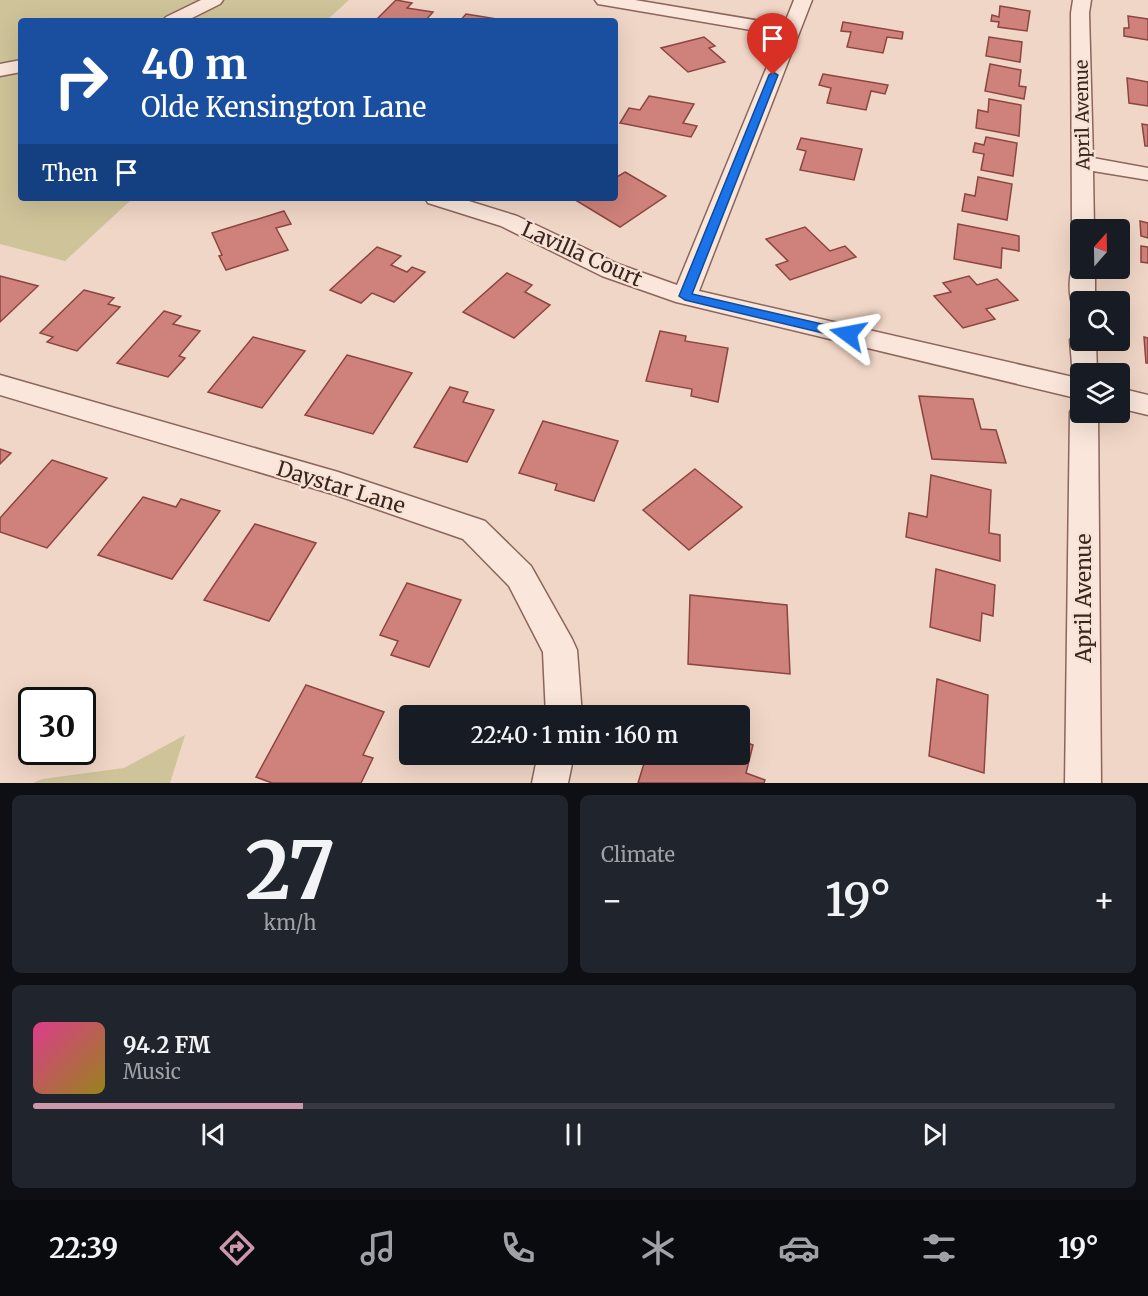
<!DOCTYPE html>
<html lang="en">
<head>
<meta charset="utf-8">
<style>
  body { margin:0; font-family:Merriweather,serif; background:#20242c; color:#f1f3f6; height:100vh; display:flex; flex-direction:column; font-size:22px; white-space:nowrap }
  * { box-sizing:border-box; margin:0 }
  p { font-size:20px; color:#9ea1a6 }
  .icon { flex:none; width:33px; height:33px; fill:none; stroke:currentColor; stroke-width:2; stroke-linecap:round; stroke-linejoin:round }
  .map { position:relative; height:783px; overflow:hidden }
  .drawer { display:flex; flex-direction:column; gap:12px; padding:12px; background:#0d0f14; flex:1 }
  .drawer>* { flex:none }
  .banner { position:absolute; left:18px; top:18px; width:600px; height:183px; border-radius:6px; box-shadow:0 6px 24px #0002; background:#1a4fa0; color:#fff; overflow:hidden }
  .needle { width:39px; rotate:20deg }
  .buttons { position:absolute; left:1070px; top:219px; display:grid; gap:12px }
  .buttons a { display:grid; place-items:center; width:60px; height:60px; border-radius:6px; background:#171b24; box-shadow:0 6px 24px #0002; font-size:30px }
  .speed { position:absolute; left:18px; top:687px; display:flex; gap:12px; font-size:30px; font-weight:700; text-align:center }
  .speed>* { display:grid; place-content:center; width:78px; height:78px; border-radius:50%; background:#171b24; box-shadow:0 6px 24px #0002; line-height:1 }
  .speed .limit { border:3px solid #111; border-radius:9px; background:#fff; color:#111 }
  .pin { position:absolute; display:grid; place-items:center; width:51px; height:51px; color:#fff; margin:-62px -26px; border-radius:50% 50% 50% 0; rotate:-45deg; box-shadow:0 0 6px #0007 }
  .pin .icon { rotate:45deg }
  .me { position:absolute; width:66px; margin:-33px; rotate:283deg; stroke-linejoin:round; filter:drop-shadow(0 0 4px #0008) }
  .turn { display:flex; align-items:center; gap:21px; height:126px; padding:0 24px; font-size:27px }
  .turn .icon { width:78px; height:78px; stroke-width:2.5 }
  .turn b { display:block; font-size:42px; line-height:51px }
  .then { display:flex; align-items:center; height:57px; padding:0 24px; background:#0003; gap:12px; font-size:22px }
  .big { font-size:45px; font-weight:600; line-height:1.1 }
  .drawer .tile { flex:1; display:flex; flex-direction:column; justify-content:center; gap:9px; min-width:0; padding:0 21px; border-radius:9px; background:#20242c }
  .drawer .dial { align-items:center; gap:0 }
  .dial b { font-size:78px; line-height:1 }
  .song { display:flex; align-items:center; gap:18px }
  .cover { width:72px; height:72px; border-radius:9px; background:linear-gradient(135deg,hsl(330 70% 55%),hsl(50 70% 35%)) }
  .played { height:6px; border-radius:3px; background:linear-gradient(90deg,#cb98ab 25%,#363941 25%) }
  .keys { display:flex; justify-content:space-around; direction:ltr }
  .heat { display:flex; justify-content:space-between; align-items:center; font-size:33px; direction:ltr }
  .drawer .tiles { flex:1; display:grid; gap:12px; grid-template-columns:1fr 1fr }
  .tile:last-child { grid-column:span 2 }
  .trip { position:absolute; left:399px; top:705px; width:351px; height:60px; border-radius:6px; background:#171b24; box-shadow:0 6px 24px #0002; font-weight:600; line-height:60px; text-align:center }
  .tabs { display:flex; height:96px; justify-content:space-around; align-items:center; background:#090b0e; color:#9ea1a6 }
  .tabs .icon { width:42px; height:42px }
  .tabs .active { color:#cb98ab }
  .tabs b { font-size:27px; color:#f1f3f6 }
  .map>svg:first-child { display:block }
  .green { fill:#cfc399 }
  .building { fill:#cf827b; stroke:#8c4540; stroke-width:1.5 }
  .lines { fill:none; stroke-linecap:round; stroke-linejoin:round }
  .minor-casing { stroke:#8c655b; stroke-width:3 }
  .minor { fill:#fae6da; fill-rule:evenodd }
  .route { fill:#1a73e8; stroke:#114b97; stroke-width:1.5 }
  .labels { text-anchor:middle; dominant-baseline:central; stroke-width:4.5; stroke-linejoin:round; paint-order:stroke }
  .far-street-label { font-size:18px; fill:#3c241f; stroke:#f7e3d6 }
  .street-label { font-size:21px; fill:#3c241f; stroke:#f7e3d6 }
</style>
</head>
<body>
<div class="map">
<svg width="1148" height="783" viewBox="0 0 1148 783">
  <rect width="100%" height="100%" fill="#f0d6c6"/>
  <g class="green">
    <path d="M 0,0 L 204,0 L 161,21 L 21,21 L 21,62 L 0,65 Z"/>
    <path d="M 224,0 L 349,0 L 326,21 L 183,21 Z"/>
    <path d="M 21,71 L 21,198 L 133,198 L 65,261 L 0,244 L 0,75 Z"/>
    <path d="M 185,735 L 170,783 L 33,783 L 42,779 L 124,768 Z"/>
  </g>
  <g class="building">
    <path d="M 396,0 L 412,3 L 407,8 L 433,12 L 425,21 L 375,21 Z"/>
    <path d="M 1000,6 L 1030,11 L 1027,31 L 998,27 L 999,22 L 991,21 L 992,15 L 999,17 Z"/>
    <path d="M 466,14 L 509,21 L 460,21 Z"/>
    <path d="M 1128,16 L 1148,19 L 1148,40 L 1124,36 L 1124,28 L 1129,28 Z"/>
    <path d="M 843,22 L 903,32 L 902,39 L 887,37 L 883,53 L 847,47 L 851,32 L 841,31 Z"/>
    <path d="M 704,37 L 715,46 L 709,48 L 725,62 L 688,72 L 661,48 Z"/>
    <path d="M 989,37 L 1022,42 L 1020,62 L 986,56 Z"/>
    <path d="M 990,64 L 1021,70 L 1019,86 L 1026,87 L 1024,99 L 985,91 Z"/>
    <path d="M 823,74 L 888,85 L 885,94 L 871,91 L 866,110 L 827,103 L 831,88 L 819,85 Z"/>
    <path d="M 1127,78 L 1148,82 L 1148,106 L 1129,103 Z"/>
    <path d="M 649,96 L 694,104 L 683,123 L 697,126 L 691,137 L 620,123 L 629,108 L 640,110 Z"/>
    <path d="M 989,99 L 1021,105 L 1019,136 L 976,128 L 978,110 L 988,112 Z"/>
    <path d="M 1142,124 L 1148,125 L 1148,146 L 1145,146 Z"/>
    <path d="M 986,137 L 1017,143 L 1013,176 L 981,170 L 984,154 L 973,152 L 975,143 L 984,145 Z"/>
    <path d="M 801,138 L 862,149 L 854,180 L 800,170 L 806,151 L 797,149 Z"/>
    <path d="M 625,172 L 666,196 L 620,227 L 572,198 L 615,198 L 615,178 Z"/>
    <path d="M 978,177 L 1012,184 L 1007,220 L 962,211 L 965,194 L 975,196 Z"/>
    <path d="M 284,211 L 291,224 L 276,228 L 288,250 L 226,270 L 219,256 L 222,255 L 212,233 Z"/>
    <path d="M 1140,221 L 1148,223 L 1148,238 L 1141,236 Z"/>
    <path d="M 958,224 L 1019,236 L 1019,251 L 1002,248 L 1001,268 L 954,259 Z"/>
    <path d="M 805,227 L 830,251 L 845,246 L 856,257 L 790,280 L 776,265 L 788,261 L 766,239 Z"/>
    <path d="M 1141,246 L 1148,247 L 1148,263 L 1141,262 Z"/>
    <path d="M 377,247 L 401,256 L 391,265 L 407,272 L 412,267 L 425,272 L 394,302 L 372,293 L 361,303 L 330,290 Z"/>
    <path d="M 507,273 L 532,285 L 525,292 L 550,305 L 514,338 L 463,312 Z"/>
    <path d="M 0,276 L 38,286 L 0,322 Z"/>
    <path d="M 969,276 L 977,285 L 997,279 L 1018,300 L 986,309 L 995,319 L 963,328 L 934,296 L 951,292 L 943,283 Z"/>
    <path d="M 84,290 L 114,298 L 108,304 L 120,307 L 77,351 L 47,342 L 53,337 L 40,333 Z"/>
    <path d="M 164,311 L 181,316 L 173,324 L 200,331 L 179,356 L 185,358 L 168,377 L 117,363 Z"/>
    <path d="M 660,331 L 686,336 L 685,341 L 728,348 L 718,402 L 691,396 L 692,389 L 646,381 Z"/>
    <path d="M 253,337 L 305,351 L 262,408 L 208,392 Z"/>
    <path d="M 1144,337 L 1148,338 L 1148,363 L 1146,363 Z"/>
    <path d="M 347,355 L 412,373 L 373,434 L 305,415 Z"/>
    <path d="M 450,387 L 468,392 L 463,402 L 494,410 L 467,462 L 414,447 Z"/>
    <path d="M 919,396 L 973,399 L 981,429 L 996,430 L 1006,463 L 932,459 Z"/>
    <path d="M 543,421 L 618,441 L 594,501 L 555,490 L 557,484 L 519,473 Z"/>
    <path d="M 0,449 L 11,453 L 0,464 Z"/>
    <path d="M 52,460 L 107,478 L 47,548 L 0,532 L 0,518 Z"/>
    <path d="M 695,469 L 742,507 L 689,550 L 643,510 Z"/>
    <path d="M 931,475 L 991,490 L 989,533 L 1000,535 L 1000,561 L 906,537 L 909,513 L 927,517 Z"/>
    <path d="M 143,497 L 176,507 L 181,499 L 220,511 L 172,579 L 98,555 Z"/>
    <path d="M 255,524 L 316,543 L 269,621 L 204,600 Z"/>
    <path d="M 936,569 L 995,585 L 993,616 L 982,613 L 980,641 L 930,627 Z"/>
    <path d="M 407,583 L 461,600 L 429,667 L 391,655 L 398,641 L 380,635 Z"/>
    <path d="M 690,595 L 787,605 L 790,674 L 688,664 Z"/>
    <path d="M 937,679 L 988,695 L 984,773 L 929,756 Z"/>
    <path d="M 306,685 L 384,712 L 363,755 L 373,758 L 361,783 L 272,783 L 256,777 Z"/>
    <path d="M 740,740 L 753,745 L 746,773 L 765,780 L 764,783 L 638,783 L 646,757 L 655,760 L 657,754 L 740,754 Z"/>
  </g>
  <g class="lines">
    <g class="minor-casing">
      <g id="minor">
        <path d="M 201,0 L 223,0 L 220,4 L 186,21 L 163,21 L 166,17 Z"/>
        <path d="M 595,0 L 635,0 L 784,25 L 794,0 L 812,0 L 699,291 L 1073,377 L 1070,340 L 1074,334 L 1080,332 L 1080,340 L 1096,340 L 1097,374 L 1080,374 L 1080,399 L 676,302 L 602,276 L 501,226 L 428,203 L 425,198 L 459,198 L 517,216 L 618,264 L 677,285 L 780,35 L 604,5 L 598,4 Z"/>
        <path d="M 1073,0 L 1091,0 L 1089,13 L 1093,158 L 1148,168 L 1148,180 L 1093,171 L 1094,230 L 1080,230 L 1080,236 L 1075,235 L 1072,230 L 1071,13 Z"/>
        <path d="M 21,60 L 21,72 L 0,76 L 0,64 Z"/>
        <path d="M 1080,261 L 1080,268 L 1095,268 L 1095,302 L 1080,302 L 1080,310 L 1074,308 C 1068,298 1068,273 1075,262 Z"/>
        <path d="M 0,375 L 338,472 L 485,521 L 531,566 L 572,639 L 577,650 L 582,716 L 546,716 L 543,652 L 509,586 L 463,539 L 336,495 L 0,395 Z"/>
        <path d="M 1119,388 L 1148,395 L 1148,415 L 1119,408 Z"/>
        <path d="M 1080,403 L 1080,412 L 1098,412 L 1101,783 L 1065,783 L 1070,412 L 1074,405 Z"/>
        <path d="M 538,754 L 574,754 L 568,783 L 532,783 Z"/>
      </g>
    </g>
    <use href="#minor" class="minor"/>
  </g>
  <path class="route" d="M 773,72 L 778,75 L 692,294 L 852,331 L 854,334 L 852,338 L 848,339 L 685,300 L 679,296 L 769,75 Z"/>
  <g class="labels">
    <g class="far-street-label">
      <text transform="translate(1082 115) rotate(-91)">April Avenue</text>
    </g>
    <g class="street-label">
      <text transform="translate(582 254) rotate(24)">Lavilla Court</text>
      <text transform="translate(341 487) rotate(17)">Daystar Lane</text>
      <text transform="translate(1083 598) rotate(-90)">April Avenue</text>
    </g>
  </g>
</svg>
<div class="buttons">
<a><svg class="needle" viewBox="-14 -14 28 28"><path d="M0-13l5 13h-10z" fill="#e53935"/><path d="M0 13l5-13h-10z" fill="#9ea1a6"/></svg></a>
<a><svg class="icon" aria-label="search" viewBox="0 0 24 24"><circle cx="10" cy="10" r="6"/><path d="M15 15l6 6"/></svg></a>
<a><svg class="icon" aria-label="layers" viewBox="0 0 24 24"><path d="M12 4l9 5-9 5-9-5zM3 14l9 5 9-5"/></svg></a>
</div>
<div class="speed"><div class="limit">30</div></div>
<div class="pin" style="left:773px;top:75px;background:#d93025"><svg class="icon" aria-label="arrive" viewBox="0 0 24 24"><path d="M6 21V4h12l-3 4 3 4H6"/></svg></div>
<svg class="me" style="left:848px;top:334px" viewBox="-20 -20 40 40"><path d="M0-17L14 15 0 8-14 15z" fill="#1a73e8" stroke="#fff" stroke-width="4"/></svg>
<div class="trip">22:40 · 1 min · 160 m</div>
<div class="banner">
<div class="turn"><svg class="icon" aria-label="right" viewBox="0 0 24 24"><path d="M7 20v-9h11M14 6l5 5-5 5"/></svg><div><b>40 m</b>Olde Kensington Lane</div></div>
<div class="then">Then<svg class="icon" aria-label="arrive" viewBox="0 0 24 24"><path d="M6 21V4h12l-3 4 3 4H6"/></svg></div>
</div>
</div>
<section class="drawer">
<div class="tiles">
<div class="tile dial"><b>27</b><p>km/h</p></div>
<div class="tile"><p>Climate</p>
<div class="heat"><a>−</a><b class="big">19°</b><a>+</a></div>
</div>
<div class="tile">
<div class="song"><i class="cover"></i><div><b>94.2 FM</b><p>Music</p></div></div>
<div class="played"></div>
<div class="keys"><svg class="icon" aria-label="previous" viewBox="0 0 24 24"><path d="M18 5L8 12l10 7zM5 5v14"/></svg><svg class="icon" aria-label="pause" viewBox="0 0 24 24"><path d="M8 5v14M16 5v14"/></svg><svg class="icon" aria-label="next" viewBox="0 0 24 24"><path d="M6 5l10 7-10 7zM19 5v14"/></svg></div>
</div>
</div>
</section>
<nav class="tabs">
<b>22:39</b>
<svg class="icon active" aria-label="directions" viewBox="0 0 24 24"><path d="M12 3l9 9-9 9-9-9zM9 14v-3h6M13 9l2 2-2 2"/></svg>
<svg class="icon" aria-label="music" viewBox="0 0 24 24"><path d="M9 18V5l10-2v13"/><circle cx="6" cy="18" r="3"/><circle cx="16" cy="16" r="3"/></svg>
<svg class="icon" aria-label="phone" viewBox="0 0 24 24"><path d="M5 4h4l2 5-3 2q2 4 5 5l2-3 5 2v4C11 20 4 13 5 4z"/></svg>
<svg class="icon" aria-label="climate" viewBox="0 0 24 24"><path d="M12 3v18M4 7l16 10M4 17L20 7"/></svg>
<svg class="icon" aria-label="car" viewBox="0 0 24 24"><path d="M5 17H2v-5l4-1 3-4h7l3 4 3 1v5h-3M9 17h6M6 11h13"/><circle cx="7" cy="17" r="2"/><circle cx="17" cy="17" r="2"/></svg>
<svg class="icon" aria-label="filters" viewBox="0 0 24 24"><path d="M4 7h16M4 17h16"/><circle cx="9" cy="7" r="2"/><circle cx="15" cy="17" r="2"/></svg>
<b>19°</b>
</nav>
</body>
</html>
